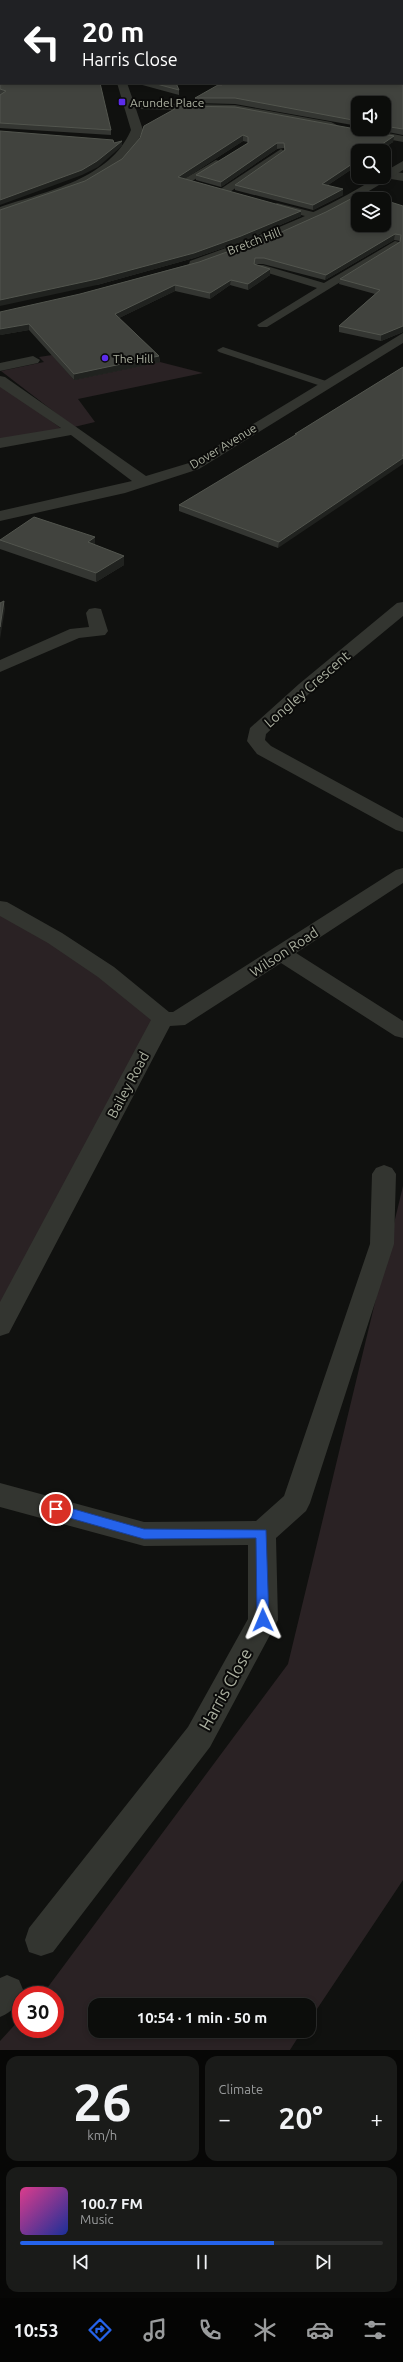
<!DOCTYPE html>
<html lang="en">
<head>
<meta charset="utf-8">
<style>
  body { margin:0; font-family:Ubuntu,sans-serif; background:#1a1b19; color:#f1f3f6; height:100vh; display:flex; flex-direction:column; font-size:15px; white-space:nowrap }
  * { box-sizing:border-box; margin:0 }
  p { font-size:13px; color:#9a9c9d }
  .icon { flex:none; width:22px; height:22px; fill:none; stroke:currentColor; stroke-width:2; stroke-linecap:round; stroke-linejoin:round }
  .map { position:relative; height:2050px; overflow:hidden }
  .details { display:flex; flex-direction:column; gap:6px; padding:6px; background:#070706; flex:1 }
  .details>* { flex:none }
  .guide { position:absolute; left:0px; top:0px; width:403px; height:84px; box-shadow:0 2px 6px #0003,0 0 0 1px #2c2d2c; background:#202124; color:#fff; overflow:hidden }
  .tools { position:absolute; left:351px; top:96px; display:grid; gap:8px }
  .tools a { display:grid; place-items:center; width:40px; height:40px; border-radius:8px; background:#0c0d0b; box-shadow:0 2px 6px #0003,0 0 0 1px #2c2d2c; font-size:20px }
  .speed { position:absolute; left:12px; top:1986px; display:flex; gap:8px; font-size:20px; font-weight:700; text-align:center }
  .speed>* { display:grid; place-content:center; width:52px; height:52px; border-radius:50%; background:#0c0d0b; box-shadow:0 2px 6px #0003,0 0 0 1px #2c2d2c; line-height:1 }
  .speed .limit { border:6px solid #d22; background:#fff; color:#111 }
  .pin { position:absolute; display:grid; place-items:center; width:34px; height:34px; color:#fff; margin:-17px; border:2px solid #fff; border-radius:50%; box-shadow:0 1px 4px #0007 }
  .me { position:absolute; width:44px; margin:-22px; rotate:359deg; stroke-linejoin:round; filter:drop-shadow(0 0 3px #0008) }
  .turn { display:flex; align-items:center; gap:14px; height:84px; padding:0 16px; font-size:18px }
  .turn .icon { width:52px; height:52px; stroke-width:2.5 }
  .turn b { display:block; font-size:28px; line-height:34px }
  .big { font-size:30px; font-weight:700; line-height:1.1 }
  .details .tile { flex:1; display:flex; flex-direction:column; justify-content:center; gap:6px; min-width:0; padding:0 14px; border-radius:12px; background:#1a1b19 }
  .details .dial { align-items:center; gap:0 }
  .dial b { font-size:52px; line-height:1 }
  .song { display:flex; align-items:center; gap:12px }
  .cover { width:48px; height:48px; border-radius:6px; background:linear-gradient(135deg,hsl(330 70% 55%),hsl(230 70% 35%)) }
  .played { height:4px; border-radius:2px; background:linear-gradient(90deg,#2563eb 70%,#2c2d2c 70%) }
  .keys { display:flex; justify-content:space-around; direction:ltr }
  .heat { display:flex; justify-content:space-between; align-items:center; font-size:22px; direction:ltr }
  .details .tiles { flex:1; display:grid; gap:6px; grid-template-columns:1fr 1fr }
  .tile:last-child { grid-column:span 2 }
  .trip { position:absolute; left:88px; top:1998px; width:228px; height:40px; border-radius:12px; background:#0c0d0b; box-shadow:0 2px 6px #0003,0 0 0 1px #2c2d2c; font-weight:700; line-height:40px; text-align:center }
  .tab-bar { display:flex; height:64px; justify-content:space-around; align-items:center; background:#050504; color:#9a9c9d }
  .tab-bar .icon { width:28px; height:28px }
  .tab-bar .active { color:#2563eb }
  .tab-bar b { font-size:18px; color:#f1f3f6 }
  .map>svg:first-child { display:block }
  .green { fill:#2a2224 }
  .lines { fill:none; stroke-linecap:round; stroke-linejoin:round }
  .service { fill:#333530; fill-rule:evenodd }
  .minor { fill:#333530; fill-rule:evenodd }
  .tertiary { fill:#333530; fill-rule:evenodd }
  .wall { fill:#343632 }
  .shaded-wall { fill:#20221f }
  .building { fill:#41433e; stroke:#52554e }
  .route { fill:#2563eb; stroke:#184099 }
  .poi-dot { fill:#5c2cec; stroke:#0b0b0a; stroke-width:1.5 }
  .labels { text-anchor:middle; dominant-baseline:central; stroke-width:4; stroke-linejoin:round; paint-order:stroke }
  .far-poi-label { font-size:12px; fill:#acb1a1; stroke:#0b0b0a; text-anchor:start }
  .far-street-label { font-size:12px; fill:#acb1a1; stroke:#0b0b0a }
  .street-label { font-size:14px; fill:#acb1a1; stroke:#0b0b0a }
  .near-street-label { font-size:17px; fill:#acb1a1; stroke:#0b0b0a }
</style>
</head>
<body>
<div class="map">
<svg width="403" height="2050" viewBox="0 0 403 2050">
  <rect width="100%" height="100%" fill="#10110f"/>
  <g class="green">
    <path d="M 52,355 L 74,380 L 160,362 L 203,373 L 78,399 L 95,422 L 74,427 L 1,371 L 44,362 L 39,357 Z"/>
    <path d="M 0,384 L 62,429 L 0,440 Z"/>
    <path d="M 0,907 L 163,1018 L 0,1323 Z"/>
    <path d="M 403,1186 L 403,1880 L 309,2021 L 309,2005 L 95,2005 L 95,2031 L 302,2031 L 290,2050 L 0,2050 L 0,2041 L 21,2018 L 21,2029 L 55,2029 L 55,1995 L 42,1995 L 288,1664 Z"/>
  </g>
  <g class="lines">
    <g class="service">
      <path d="M 281,149 L 286,152 L 284,154 L 227,194 L 219,194 L 219,190 Z"/>
      <path d="M 216,160 L 219,161 L 219,165 L 192,181 L 207,185 L 207,189 L 201,189 L 179,182 Z"/>
      <path d="M 277,203 L 321,214 L 322,216 L 317,219 L 273,208 L 272,206 Z"/>
      <path d="M 395,241 L 399,242 L 399,246 L 267,327 L 259,327 L 257,325 L 317,288 L 255,269 L 255,265 L 263,265 L 324,283 Z"/>
      <path d="M 223,347 L 329,382 L 331,384 L 325,388 L 321,386 L 219,352 L 217,350 Z"/>
    </g>
    <g class="minor">
      <path d="M 92,0 L 136,0 L 91,1 Z"/>
      <path d="M 117,83 L 127,83 L 134,103 L 235,105 L 331,122 L 337,125 L 331,128 L 235,111 L 136,109 L 143,130 C 137,143 132,154 121,163 C 92,188 37,205 0,215 L 0,207 C 47,191 110,179 131,130 Z"/>
      <path d="M 367,129 L 403,136 L 403,142 L 365,135 L 359,132 L 361,130 Z"/>
      <path d="M 389,171 L 403,173 L 403,181 L 385,178 L 384,174 Z"/>
      <path d="M 403,333 L 403,343 L 199,469 L 125,493 L 0,521 L 0,511 L 132,481 L 71,435 L 0,448 L 0,438 L 61,428 L 0,387 L 0,376 L 5,377 L 146,476 L 189,463 Z"/>
      <path d="M 33,356 L 40,360 L 38,363 L 0,371 L 0,363 Z"/>
      <path d="M 403,602 L 403,616 L 311,692 L 266,734 L 265,740 L 271,746 L 403,818 L 403,832 L 396,830 L 257,754 L 247,741 L 250,728 L 299,684 L 397,603 Z"/>
      <path d="M 95,608 L 101,609 L 108,631 L 105,635 L 79,638 L 0,672 L 0,660 L 70,629 L 89,627 L 86,613 L 89,609 Z"/>
      <path d="M 403,868 L 403,883 L 296,953 L 403,1021 L 403,1038 L 395,1036 L 281,963 L 185,1025 L 170,1026 L 9,1333 L 0,1336 L 0,1302 L 151,1020 L 98,977 L 48,943 L 0,916 L 0,901 L 7,902 L 62,933 L 114,967 L 169,1012 L 173,1012 L 396,870 Z"/>
      <path d="M 384,1165 L 392,1168 L 396,1174 L 394,1244 L 310,1503 L 306,1511 L 276,1538 L 278,1620 L 210,1747 L 53,1952 L 41,1956 L 29,1952 L 25,1940 L 29,1928 L 188,1727 L 248,1619 L 248,1545 L 144,1546 L 0,1507 L 0,1483 L 144,1522 L 256,1521 L 284,1496 L 370,1244 L 372,1174 L 376,1168 Z"/>
      <path d="M 7,1975 L 19,1980 L 24,1992 C 18,2004 14,2011 0,2017 L 0,1978 Z"/>
    </g>
    <path class="tertiary" d="M 403,161 L 403,170 C 340,212 270,240 200,267 L 195,268 L 189,264 L 190,261 C 254,238 320,214 377,177 L 384,177 L 384,172 Z"/>
  </g>
  <g class="wall">
    <path d="M 143,0 L 403,0 L 403,2 L 402,2 L 402,1 L 145,1 Z"/>
    <path d="M 403,5 L 403,135 L 373,129 L 384,129 L 384,103 L 358,103 L 358,126 L 235,104 L 195,103 L 195,98 Z"/>
    <path d="M 0,71 L 111,130 L 111,135 L 0,128 L 0,95 L 1,95 L 0,95 Z"/>
    <path d="M 135,83 L 176,83 L 179,90 L 179,95 Z"/>
    <path d="M 144,126 L 394,136 L 393,142 L 379,151 L 358,151 L 358,165 L 328,185 L 343,195 L 313,210 L 235,190 L 235,185 L 284,150 L 284,148 L 277,149 L 221,187 L 196,180 L 196,175 L 248,143 L 248,142 L 243,141 L 184,179 L 301,211 L 301,216 L 241,242 L 194,258 L 97,285 L 85,181 L 122,159 L 140,138 Z"/>
    <path d="M 403,206 L 403,332 L 381,341 L 339,332 L 339,326 L 375,294 L 339,284 L 340,279 L 400,242 L 400,241 L 394,240 L 325,280 L 263,264 L 255,264 L 270,275 L 248,290 L 230,285 L 210,299 L 175,291 L 119,318 L 159,356 L 160,362 L 74,380 L 29,330 L 0,335 L 80,294 Z"/>
    <path d="M 403,367 L 278,548 L 179,511 L 179,505 L 294,436 L 295,434 Z"/>
    <path d="M 95,537 L 95,545 L 124,556 L 124,565 L 96,582 L 0,549 L 0,540 Z"/>
  </g>
  <g class="shaded-wall">
    <path d="M 243,135 L 243,141 L 178,183 L 178,177 Z"/>
    <path d="M 394,136 L 393,142 L 379,151 L 372,151 Z"/>
    <path d="M 122,141 L 122,146 L 98,167 L 82,175 L 0,205 L 0,200 Z"/>
    <path d="M 277,143 L 277,149 L 221,187 L 221,182 Z"/>
    <path d="M 358,160 L 358,165 L 322,189 L 322,184 Z"/>
    <path d="M 343,189 L 343,195 L 313,210 L 313,205 Z"/>
    <path d="M 301,211 L 301,216 L 241,242 L 194,258 L 97,285 L 0,306 L 0,300 Z"/>
    <path d="M 395,234 L 394,240 L 325,280 L 326,275 Z"/>
    <path d="M 270,269 L 270,275 L 248,290 L 248,284 Z"/>
    <path d="M 231,280 L 230,285 L 210,299 L 210,293 Z"/>
    <path d="M 175,285 L 175,291 L 115,320 L 115,314 Z"/>
    <path d="M 29,324 L 29,330 L 0,335 L 0,329 Z"/>
    <path d="M 403,326 L 403,332 L 381,341 L 381,335 Z"/>
    <path d="M 159,356 L 160,362 L 74,380 L 74,374 Z"/>
    <path d="M 403,455 L 403,464 L 278,548 L 279,542 Z"/>
    <path d="M 95,537 L 95,546 L 88,542 Z"/>
    <path d="M 124,556 L 124,565 L 96,582 L 96,573 Z"/>
    <path d="M 4,601 L 5,609 L 0,639 L 0,627 Z"/>
  </g>
  <g class="building">
    <path d="M 0,0 L 40,0 L 39,1 L 1,1 L 1,63 L 0,63 Z"/>
    <path d="M 152,0 L 401,0 L 401,1 L 154,1 Z"/>
    <path d="M 402,5 L 403,5 L 403,129 L 384,126 L 384,103 L 358,103 L 358,121 L 235,98 L 195,98 L 218,85 L 222,85 L 224,83 L 402,83 Z"/>
    <path d="M 0,71 L 1,71 L 1,83 L 100,83 L 111,130 L 0,123 L 0,95 L 6,91 L 0,89 Z"/>
    <path d="M 153,83 L 176,83 L 179,90 Z"/>
    <path d="M 180,106 L 235,107 L 394,136 L 372,151 L 358,151 L 358,160 L 322,184 L 343,189 L 313,205 L 235,185 L 285,150 L 284,143 L 277,143 L 221,182 L 196,175 L 248,143 L 248,137 L 243,135 L 178,177 L 301,211 L 241,236 L 194,253 L 97,279 L 0,300 L 0,210 L 85,181 L 122,159 L 140,138 L 144,126 Z"/>
    <path d="M 0,131 L 113,140 L 114,143 L 122,141 L 97,161 L 82,170 L 0,200 Z"/>
    <path d="M 360,194 L 379,199 L 358,199 L 358,225 L 384,225 L 384,200 L 403,206 L 403,326 L 381,335 L 339,326 L 380,290 L 340,279 L 400,242 L 401,235 L 395,234 L 326,275 L 264,258 L 255,258 L 254,264 L 270,269 L 248,284 L 231,280 L 210,293 L 175,285 L 115,314 L 159,356 L 74,374 L 29,324 L 0,329 L 0,312 L 80,294 L 199,262 L 277,234 L 326,212 Z"/>
    <path d="M 403,367 L 403,455 L 402,455 L 403,456 L 403,458 L 279,542 L 179,505 L 297,434 L 295,434 Z"/>
    <path d="M 34,517 L 95,537 L 88,542 L 124,556 L 96,573 L 0,540 Z"/>
    <path d="M 4,601 L 0,627 L 0,603 Z"/>
  </g>
  <path class="route" d="M 56,1504 L 144,1529 L 266,1530 L 269,1620 L 267,1624 L 259,1624 L 257,1620 L 256,1538 L 144,1539 L 52,1513 L 50,1509 Z"/>
  <g class="poi-dot">
    <rect x="118" y="98" width="8" height="8" rx="2"/>
    <circle cx="105" cy="358" r="4"/>
  </g>
  <g class="labels">
    <g class="far-poi-label">
      <text x="130" y="102">Arundel Place</text>
      <text x="113" y="358">The Hill</text>
    </g>
    <g class="far-street-label">
      <text transform="translate(254 241) rotate(-21)">Bretch Hill</text>
      <text transform="translate(223 446) rotate(-31)">Dover Avenue</text>
    </g>
    <g class="street-label">
      <text transform="translate(307 689) rotate(-41)">Longley Crescent</text>
      <text transform="translate(284 952) rotate(-33)">Wilson Road</text>
      <text transform="translate(128 1085) rotate(-62)">Bailey Road</text>
    </g>
    <g class="near-street-label">
      <text transform="translate(225 1689) rotate(-61)">Harris Close</text>
    </g>
  </g>
</svg>
<div class="tools">
<a><svg class="icon" aria-label="sound" viewBox="0 0 24 24"><path d="M4 9h4l5-4v14l-5-4H4zM17 9q2 3 0 6"/></svg></a>
<a><svg class="icon" aria-label="search" viewBox="0 0 24 24"><circle cx="10" cy="10" r="6"/><path d="M15 15l6 6"/></svg></a>
<a><svg class="icon" aria-label="layers" viewBox="0 0 24 24"><path d="M12 4l9 5-9 5-9-5zM3 14l9 5 9-5"/></svg></a>
</div>
<div class="speed"><div class="limit">30</div></div>
<div class="pin" style="left:56px;top:1509px;background:#d93025"><svg class="icon" aria-label="arrive" viewBox="0 0 24 24"><path d="M6 21V4h12l-3 4 3 4H6"/></svg></div>
<svg class="me" style="left:263px;top:1620px" viewBox="-20 -20 40 40"><path d="M0-17L14 15 0 8-14 15z" fill="#2563eb" stroke="#fff" stroke-width="4"/></svg>
<div class="trip">10:54 · 1 min · 50 m</div>
<div class="guide">
<div class="turn"><svg class="icon" aria-label="left" viewBox="0 0 24 24"><path d="M17 20v-9H6M10 6l-5 5 5 5"/></svg><div><b>20 m</b>Harris Close</div></div>
</div>
</div>
<section class="details">
<div class="tiles">
<div class="tile dial"><b>26</b><p>km/h</p></div>
<div class="tile"><p>Climate</p>
<div class="heat"><a>−</a><b class="big">20°</b><a>+</a></div>
</div>
<div class="tile">
<div class="song"><i class="cover"></i><div><b>100.7 FM</b><p>Music</p></div></div>
<div class="played"></div>
<div class="keys"><svg class="icon" aria-label="previous" viewBox="0 0 24 24"><path d="M18 5L8 12l10 7zM5 5v14"/></svg><svg class="icon" aria-label="pause" viewBox="0 0 24 24"><path d="M8 5v14M16 5v14"/></svg><svg class="icon" aria-label="next" viewBox="0 0 24 24"><path d="M6 5l10 7-10 7zM19 5v14"/></svg></div>
</div>
</div>
</section>
<nav class="tab-bar">
<b>10:53</b>
<svg class="icon active" aria-label="directions" viewBox="0 0 24 24"><path d="M12 3l9 9-9 9-9-9zM9 14v-3h6M13 9l2 2-2 2"/></svg>
<svg class="icon" aria-label="music" viewBox="0 0 24 24"><path d="M9 18V5l10-2v13"/><circle cx="6" cy="18" r="3"/><circle cx="16" cy="16" r="3"/></svg>
<svg class="icon" aria-label="phone" viewBox="0 0 24 24"><path d="M5 4h4l2 5-3 2q2 4 5 5l2-3 5 2v4C11 20 4 13 5 4z"/></svg>
<svg class="icon" aria-label="climate" viewBox="0 0 24 24"><path d="M12 3v18M4 7l16 10M4 17L20 7"/></svg>
<svg class="icon" aria-label="car" viewBox="0 0 24 24"><path d="M5 17H2v-5l4-1 3-4h7l3 4 3 1v5h-3M9 17h6M6 11h13"/><circle cx="7" cy="17" r="2"/><circle cx="17" cy="17" r="2"/></svg>
<svg class="icon" aria-label="filters" viewBox="0 0 24 24"><path d="M4 7h16M4 17h16"/><circle cx="9" cy="7" r="2"/><circle cx="15" cy="17" r="2"/></svg>
</nav>
</body>
</html>
